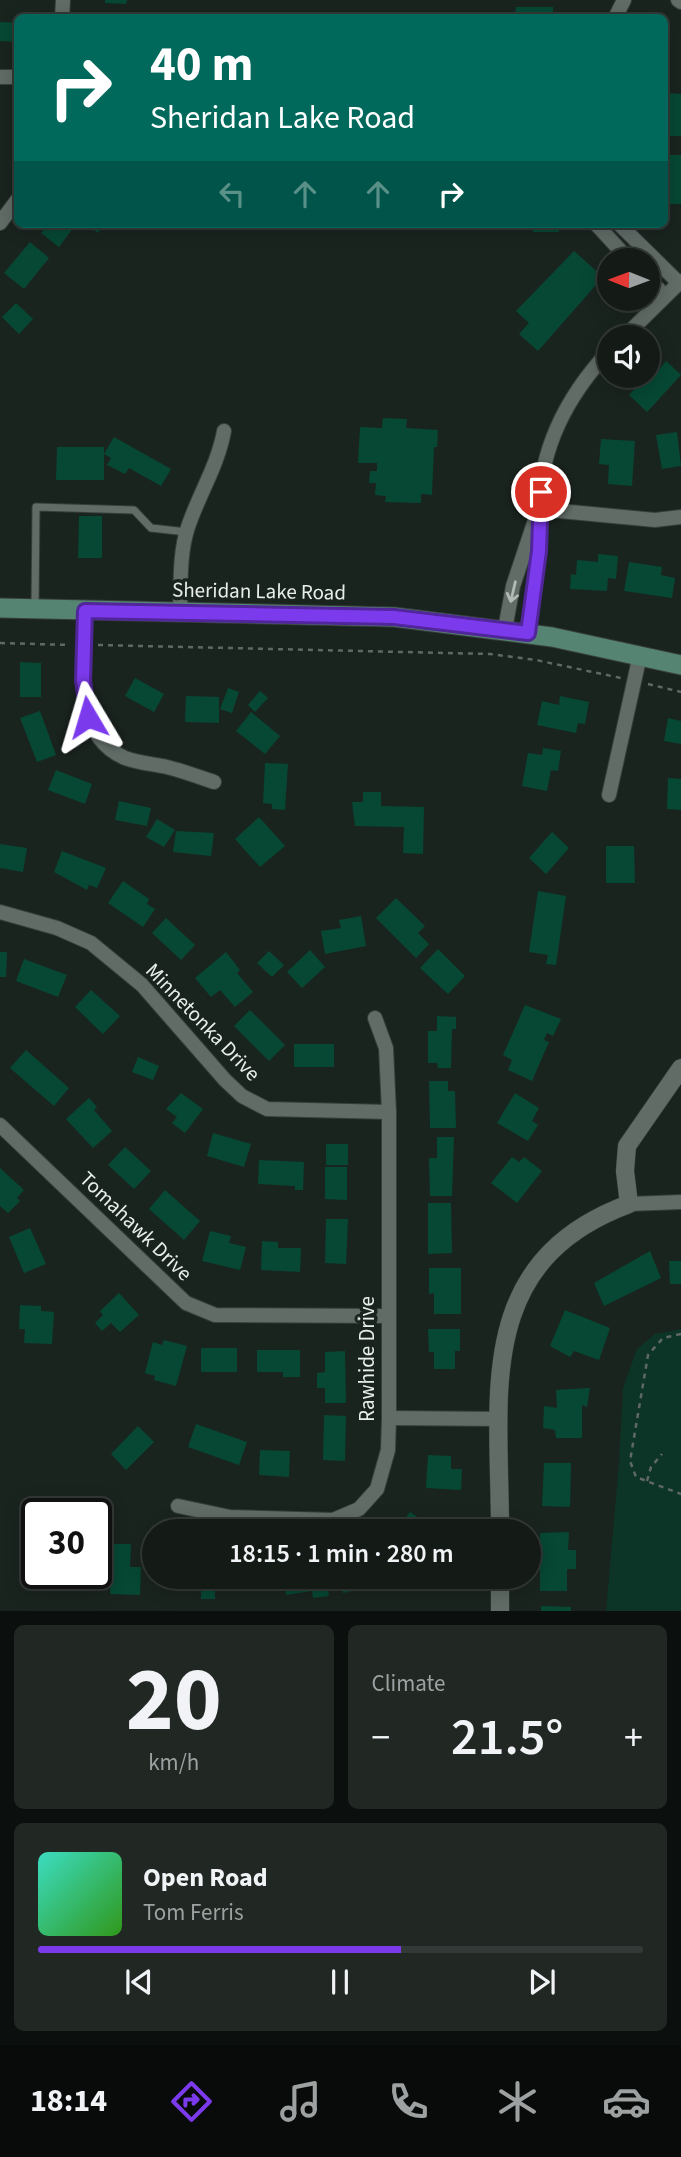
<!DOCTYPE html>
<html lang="en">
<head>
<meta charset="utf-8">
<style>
  body { margin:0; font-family:"Source Sans 3",sans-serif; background:#212824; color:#f1f3f6; height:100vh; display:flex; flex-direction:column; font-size:26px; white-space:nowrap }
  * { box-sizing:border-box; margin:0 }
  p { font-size:23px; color:#9da1a1 }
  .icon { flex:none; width:38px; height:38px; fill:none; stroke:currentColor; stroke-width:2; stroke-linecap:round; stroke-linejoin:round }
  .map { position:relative; height:1611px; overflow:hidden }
  .drawer { display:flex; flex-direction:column; gap:14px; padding:14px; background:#0b0f0d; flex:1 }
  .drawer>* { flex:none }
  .hud { position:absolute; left:14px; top:14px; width:654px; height:214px; border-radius:10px; box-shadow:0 4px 18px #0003,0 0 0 2px #333936; background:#00695c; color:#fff; overflow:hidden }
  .needle { width:46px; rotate:271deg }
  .buttons { position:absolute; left:597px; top:248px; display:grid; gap:14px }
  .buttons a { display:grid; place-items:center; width:63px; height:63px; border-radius:50%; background:#141b17; box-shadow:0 4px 18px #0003,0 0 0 2px #333936; font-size:35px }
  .speed { position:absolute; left:21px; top:1498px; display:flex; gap:14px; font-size:35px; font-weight:700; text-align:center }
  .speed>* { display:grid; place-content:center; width:91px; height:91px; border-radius:50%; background:#141b17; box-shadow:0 4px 18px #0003,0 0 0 2px #333936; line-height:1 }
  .speed .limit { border:4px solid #111; border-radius:10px; background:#fff; color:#111 }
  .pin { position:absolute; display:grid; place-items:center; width:60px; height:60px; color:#fff; margin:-30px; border:4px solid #fff; border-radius:50%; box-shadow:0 2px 7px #0007 }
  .me { position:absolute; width:77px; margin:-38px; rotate:353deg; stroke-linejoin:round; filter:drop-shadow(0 0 5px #0008) }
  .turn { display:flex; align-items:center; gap:24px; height:147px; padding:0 21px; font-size:32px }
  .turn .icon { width:91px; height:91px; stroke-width:2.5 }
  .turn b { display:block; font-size:49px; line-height:60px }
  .lanes { display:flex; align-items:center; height:66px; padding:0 21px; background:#0003; justify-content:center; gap:35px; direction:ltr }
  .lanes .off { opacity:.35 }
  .big { font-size:52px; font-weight:600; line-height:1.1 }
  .drawer .widget { flex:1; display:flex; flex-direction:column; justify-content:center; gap:10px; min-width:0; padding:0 24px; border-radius:10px; background:#212824 }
  .drawer .dial { align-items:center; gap:0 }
  .dial b { font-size:91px; line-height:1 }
  .song { display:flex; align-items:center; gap:21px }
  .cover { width:84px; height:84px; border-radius:10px; background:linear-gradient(135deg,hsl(170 70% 55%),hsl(110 70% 35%)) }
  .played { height:7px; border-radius:4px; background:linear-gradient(90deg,#7c3aed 60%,#333936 60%) }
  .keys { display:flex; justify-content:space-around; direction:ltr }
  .heat { display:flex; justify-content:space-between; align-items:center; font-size:38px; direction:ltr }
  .drawer .tiles { flex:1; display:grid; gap:14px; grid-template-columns:1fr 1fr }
  .widget:last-child { grid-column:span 2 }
  .trip { position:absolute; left:142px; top:1519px; width:399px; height:70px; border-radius:35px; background:#141b17; box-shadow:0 4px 18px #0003,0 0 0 2px #333936; font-weight:600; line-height:70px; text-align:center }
  .tab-bar { display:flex; height:112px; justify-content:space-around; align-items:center; background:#080b09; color:#9da1a1 }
  .tab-bar .icon { width:49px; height:49px }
  .tab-bar .on { color:#7c3aed }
  .tab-bar b { font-size:32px; color:#f1f3f6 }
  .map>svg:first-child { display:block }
  .grass { fill:#0c3527 }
  .building { fill:#064834 }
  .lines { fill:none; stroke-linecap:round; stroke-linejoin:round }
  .service-casing { stroke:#373e3b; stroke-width:9 }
  .minor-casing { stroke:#373e3b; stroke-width:16 }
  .tertiary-casing { stroke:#373e3b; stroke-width:19 }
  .secondary-casing { stroke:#373e3b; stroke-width:21 }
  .path { stroke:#5f6864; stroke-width:2.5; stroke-dasharray:5 5; stroke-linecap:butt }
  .service { stroke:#616c67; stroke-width:7 }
  .minor { stroke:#616c67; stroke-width:14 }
  .tertiary { stroke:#616c67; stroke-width:18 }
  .secondary { stroke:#558473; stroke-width:19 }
  .oneway { stroke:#b2bab6 }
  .route-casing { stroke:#51269a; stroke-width:18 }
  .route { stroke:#7c3aed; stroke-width:12 }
  .labels { text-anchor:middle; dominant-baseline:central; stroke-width:7; stroke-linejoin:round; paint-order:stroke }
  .street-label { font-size:21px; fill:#e8eeeb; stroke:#1a241f }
</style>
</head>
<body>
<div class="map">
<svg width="681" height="1611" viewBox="0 0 681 1611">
  <rect width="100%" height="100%" fill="#1a241f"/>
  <path class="grass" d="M 681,1329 L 681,1611 L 606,1611 L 619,1464 L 623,1388 L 637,1349 L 655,1334 Z"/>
  <g class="building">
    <path d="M 105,0 L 127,0 L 126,4 L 105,3 Z"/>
    <path d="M 516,7 L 553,7 L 553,18 L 515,18 Z"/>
    <rect x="105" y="13" width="25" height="5"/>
    <path d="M 0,22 L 18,23 L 18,42 L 0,41 Z"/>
    <path d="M 668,93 L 681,94 L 681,136 L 665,136 L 665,98 L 668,98 Z"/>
    <path d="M 665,155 L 681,155 L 681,204 L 669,204 L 669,194 L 665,194 Z"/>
    <path d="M 49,224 L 76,224 L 59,247 L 41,233 Z"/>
    <path d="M 87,224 L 104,224 L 98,233 Z"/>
    <rect x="533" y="224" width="26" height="8"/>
    <path d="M 30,242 L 49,258 L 24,289 L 4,273 Z"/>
    <path d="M 574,251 L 603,277 L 538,351 L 519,334 L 529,323 L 516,311 Z"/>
    <path d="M 16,303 L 33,319 L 19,334 L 2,317 Z"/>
    <path d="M 666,361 L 681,375 L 647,412 L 629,395 L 652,370 L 656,373 Z"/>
    <path d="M 383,418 L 407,419 L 406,428 L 438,430 L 437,447 L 434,447 L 432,495 L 421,494 L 421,503 L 385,502 L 386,496 L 375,495 L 376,483 L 369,483 L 370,471 L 377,471 L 377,463 L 358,463 L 360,427 L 382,428 Z"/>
    <path d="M 677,432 L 681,466 L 662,469 L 656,435 Z"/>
    <path d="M 114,437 L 171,469 L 161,486 L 129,468 L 125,474 L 107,465 L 111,458 L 104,454 L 104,480 L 56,480 L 57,447 L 104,447 L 104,454 Z"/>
    <path d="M 601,439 L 635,441 L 632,486 L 608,484 L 609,465 L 599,464 Z"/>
    <path d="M 79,516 L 102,516 L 102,558 L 78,558 Z"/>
    <path d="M 598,554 L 618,556 L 616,579 L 608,578 L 607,591 L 570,589 L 571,574 L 576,575 L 577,560 L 598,562 Z"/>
    <path d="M 629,562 L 662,567 L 661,575 L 675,578 L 672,598 L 624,591 Z"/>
    <path d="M 20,662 L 41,663 L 41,697 L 20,697 Z"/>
    <path d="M 135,678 L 164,694 L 154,712 L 125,696 Z"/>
    <path d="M 228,688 L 239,692 L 232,713 L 220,709 Z"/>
    <path d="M 260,691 L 268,698 L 255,712 L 248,705 Z"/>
    <path d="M 186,696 L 219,697 L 219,723 L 185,722 Z"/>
    <path d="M 560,696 L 589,702 L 585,724 L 578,723 L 576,733 L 537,725 L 542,701 L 559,705 Z"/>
    <path d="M 40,711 L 56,755 L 37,762 L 20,718 Z"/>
    <path d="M 251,712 L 280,736 L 265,754 L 236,731 Z"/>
    <path d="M 668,718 L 681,721 L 681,744 L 664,741 Z"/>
    <path d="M 543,748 L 561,751 L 558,771 L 551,770 L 547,791 L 522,786 L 528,753 L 542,755 Z"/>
    <path d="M 265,763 L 288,764 L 285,810 L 272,809 L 272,804 L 263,803 Z"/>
    <path d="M 56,770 L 92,784 L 85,804 L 48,790 Z"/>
    <path d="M 668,778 L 681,779 L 681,810 L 667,809 Z"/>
    <path d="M 363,792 L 381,792 L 381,806 L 424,807 L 423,854 L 403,853 L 404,827 L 355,826 L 352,802 L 363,802 Z"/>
    <path d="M 119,801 L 151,808 L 147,826 L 115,820 Z"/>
    <path d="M 259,817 L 285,846 L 260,867 L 235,839 Z"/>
    <path d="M 157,819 L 175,830 L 164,847 L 146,837 Z"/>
    <path d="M 176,831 L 214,833 L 211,856 L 173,852 Z"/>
    <path d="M 552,832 L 569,848 L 546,874 L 529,858 Z"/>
    <path d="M 0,844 L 27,848 L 23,872 L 0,868 Z"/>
    <path d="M 606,846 L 634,846 L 635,883 L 606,883 Z"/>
    <path d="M 62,851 L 106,868 L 97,888 L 89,885 L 87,890 L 54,872 Z"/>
    <path d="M 123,881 L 149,899 L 147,904 L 155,909 L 143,927 L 108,903 Z"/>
    <path d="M 538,891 L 566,896 L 556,965 L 546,964 L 548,955 L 529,952 Z"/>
    <path d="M 396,898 L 425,926 L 418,933 L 429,944 L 416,958 L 376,918 Z"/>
    <path d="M 361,916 L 366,946 L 325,954 L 321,931 L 341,928 L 339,920 Z"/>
    <path d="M 166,918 L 195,945 L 181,960 L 152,933 Z"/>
    <path d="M 438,949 L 465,976 L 448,994 L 420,968 Z"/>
    <path d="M 310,950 L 325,967 L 302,988 L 287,972 Z"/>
    <path d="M 269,951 L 284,965 L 272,977 L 257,963 Z"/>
    <path d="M 0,952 L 7,952 L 6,977 L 0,977 Z"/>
    <path d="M 226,952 L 240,970 L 237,973 L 253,992 L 235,1007 L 220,990 L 211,997 L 195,978 Z"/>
    <path d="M 24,959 L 67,975 L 58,997 L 16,981 Z"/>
    <path d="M 91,990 L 120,1016 L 103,1034 L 75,1007 Z"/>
    <path d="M 525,1005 L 561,1019 L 553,1036 L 547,1033 L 544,1040 L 549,1042 L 532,1081 L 508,1070 L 512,1060 L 503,1055 Z"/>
    <path d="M 250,1010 L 285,1045 L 269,1061 L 234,1026 Z"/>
    <path d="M 437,1016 L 456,1017 L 456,1029 L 452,1029 L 451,1068 L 438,1068 L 437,1063 L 428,1063 L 428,1031 L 437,1031 Z"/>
    <rect x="294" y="1044" width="40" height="23"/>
    <path d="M 26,1050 L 69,1088 L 54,1106 L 10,1068 Z"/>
    <path d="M 138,1057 L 159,1066 L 153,1080 L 132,1072 Z"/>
    <path d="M 429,1081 L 448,1081 L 448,1091 L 455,1091 L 456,1128 L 430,1128 Z"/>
    <path d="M 181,1093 L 203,1109 L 185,1133 L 172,1123 L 177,1117 L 166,1109 Z"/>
    <path d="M 515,1093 L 539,1108 L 532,1121 L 538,1125 L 528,1141 L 497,1123 Z"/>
    <path d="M 89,1098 L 97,1107 L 94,1110 L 112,1131 L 93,1148 L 66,1119 Z"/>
    <path d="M 213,1133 L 251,1144 L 244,1167 L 207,1156 Z"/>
    <path d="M 437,1137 L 454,1137 L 452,1196 L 430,1196 L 429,1158 L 437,1158 Z"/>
    <rect x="326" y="1144" width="22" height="21"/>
    <path d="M 125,1147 L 151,1171 L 134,1189 L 108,1165 Z"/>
    <path d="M 512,1157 L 519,1162 L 524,1157 L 542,1171 L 517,1203 L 491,1183 Z"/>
    <path d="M 259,1160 L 304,1162 L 303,1190 L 295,1190 L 295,1186 L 258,1184 Z"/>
    <path d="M 325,1167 L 347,1167 L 347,1200 L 325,1199 Z"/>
    <path d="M 0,1168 L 24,1190 L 17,1198 L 20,1201 L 8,1213 L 0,1206 Z"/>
    <path d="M 165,1190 L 200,1221 L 184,1240 L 149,1209 Z"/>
    <path d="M 428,1203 L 451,1203 L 452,1253 L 428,1254 Z"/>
    <path d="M 326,1219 L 348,1219 L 346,1264 L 325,1263 Z"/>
    <path d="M 30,1228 L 46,1264 L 24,1273 L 9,1237 Z"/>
    <path d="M 210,1231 L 231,1236 L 229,1243 L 246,1247 L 240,1270 L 202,1261 Z"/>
    <path d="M 262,1241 L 278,1242 L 278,1248 L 301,1248 L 300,1272 L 261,1270 Z"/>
    <path d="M 650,1251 L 661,1278 L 604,1306 L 594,1283 Z"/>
    <path d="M 669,1261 L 681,1261 L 681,1284 L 670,1284 Z"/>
    <path d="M 429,1268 L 461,1268 L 461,1314 L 434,1314 L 434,1293 L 429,1294 Z"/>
    <path d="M 119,1293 L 139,1315 L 120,1332 L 111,1323 L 102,1331 L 95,1323 L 103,1315 L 100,1311 Z"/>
    <path d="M 20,1305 L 41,1306 L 41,1311 L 54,1312 L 52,1344 L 24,1343 L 25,1329 L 19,1329 Z"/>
    <path d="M 565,1310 L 610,1328 L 599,1360 L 574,1351 L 570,1357 L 550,1346 Z"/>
    <path d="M 428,1329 L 460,1329 L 460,1351 L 455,1351 L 455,1369 L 434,1369 L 434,1352 L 429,1352 Z"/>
    <path d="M 164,1340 L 187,1346 L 176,1386 L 154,1380 L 155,1376 L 145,1373 L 153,1342 L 162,1345 Z"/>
    <rect x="201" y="1348" width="36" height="24"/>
    <path d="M 257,1350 L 300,1350 L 300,1377 L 283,1377 L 283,1372 L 257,1372 Z"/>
    <path d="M 345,1351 L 346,1403 L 325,1403 L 325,1388 L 317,1388 L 317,1373 L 325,1372 L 325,1352 Z"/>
    <path d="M 590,1388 L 587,1407 L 582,1405 L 582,1438 L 556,1438 L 555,1430 L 543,1428 L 544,1406 L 557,1408 L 556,1390 Z"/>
    <path d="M 324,1415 L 346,1416 L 345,1461 L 323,1460 Z"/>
    <path d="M 196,1424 L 247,1442 L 239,1465 L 188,1447 Z"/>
    <path d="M 138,1426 L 154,1442 L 126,1470 L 111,1454 Z"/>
    <path d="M 260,1450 L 290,1451 L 289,1477 L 259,1475 Z"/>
    <path d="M 428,1455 L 451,1456 L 451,1469 L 462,1469 L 461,1490 L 426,1488 Z"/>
    <path d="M 544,1463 L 571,1463 L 570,1507 L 542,1506 Z"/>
    <path d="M 410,1512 L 438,1531 L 396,1531 Z"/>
    <path d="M 28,1517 L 37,1517 L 37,1553 L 34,1553 L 34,1542 L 28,1541 Z"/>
    <path d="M 569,1532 L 568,1550 L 576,1550 L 576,1569 L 567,1569 L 567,1591 L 540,1591 L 540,1533 Z"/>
    <path d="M 111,1544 L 131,1544 L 130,1567 L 141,1567 L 140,1595 L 110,1594 Z"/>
    <path d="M 171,1577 L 215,1577 L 215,1599 L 201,1599 L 201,1591 L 193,1591 L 193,1586 L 171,1586 Z"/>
    <path d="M 227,1577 L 271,1577 L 271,1585 L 227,1586 Z"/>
    <path d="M 284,1577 L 326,1577 L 329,1596 L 313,1598 L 312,1591 L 286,1595 Z"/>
    <path d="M 340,1577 L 387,1577 L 388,1584 L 343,1593 Z"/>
    <path d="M 541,1606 L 571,1607 L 571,1611 L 541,1611 Z"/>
  </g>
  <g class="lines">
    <g class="service-casing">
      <path id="service" d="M 35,608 L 36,507 L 134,510 L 151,528 L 187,532"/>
    </g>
    <g class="minor-casing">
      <g id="minor">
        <path d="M 678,0 L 681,2"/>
        <path d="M 62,18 L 63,0"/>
        <path d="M 615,18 L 624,0"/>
        <path d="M 0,77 L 18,77"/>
        <path d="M 0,223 L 18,199"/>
        <path d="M 596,224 L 630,261"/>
        <path d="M 619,224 L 679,283"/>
        <path d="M 648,278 L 665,296"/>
        <path d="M 623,338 L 681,281"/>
        <path d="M 539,509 L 655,520 L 681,517"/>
        <path d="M 85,611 C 85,658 69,734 125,758 C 138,763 153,764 167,767 C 183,771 199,777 214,782"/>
        <path d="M 180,613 C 181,584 179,554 188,527 C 199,494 218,465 224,431"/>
        <path d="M 505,629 L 513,586 L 536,517"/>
        <path d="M 528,633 C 532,605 537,576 539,548 C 540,535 539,522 539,510 C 540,447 567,396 609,351"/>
        <path d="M 609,795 L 640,655"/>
        <path d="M 0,912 L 57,928 L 91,943 L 142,985 L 225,1080 L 242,1096 L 267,1109 L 389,1112"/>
        <path d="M 0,1125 L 186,1303 L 215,1315 L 388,1316"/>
        <path d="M 629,1204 L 681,1202"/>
        <path d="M 389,1418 L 500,1419"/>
        <path d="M 178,1506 L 230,1517 L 333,1520 L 359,1509 L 377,1489 L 388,1450 L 389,1418 L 389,1112 L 386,1048 L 375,1018"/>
      </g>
    </g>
    <g class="tertiary-casing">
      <g id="tertiary">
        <path d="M 500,1531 C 500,1394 473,1262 629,1204 L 625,1171 L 627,1146 L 681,1068"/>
        <path d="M 500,1577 L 500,1611"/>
      </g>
    </g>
    <g class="secondary-casing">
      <path id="secondary" d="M 0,608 L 394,617 L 552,637 L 681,665"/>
    </g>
    <g class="path">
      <path d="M 0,643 L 70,645"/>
      <path d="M 98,645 L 490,654 L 536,660 L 621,678"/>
      <path d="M 648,684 L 681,692"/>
      <path d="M 681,1334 L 663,1338 L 648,1355 L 630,1461 L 636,1477 L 681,1494"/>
      <path d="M 647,1481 L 651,1467 L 662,1454"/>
    </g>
    <use href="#service" class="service"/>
    <use href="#minor" class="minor"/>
    <use href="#tertiary" class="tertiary"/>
    <use href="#secondary" class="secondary"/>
  </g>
  <defs><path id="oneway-shaft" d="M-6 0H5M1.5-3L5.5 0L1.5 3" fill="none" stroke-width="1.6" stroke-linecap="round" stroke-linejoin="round" transform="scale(1.75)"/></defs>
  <use class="oneway" href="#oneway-shaft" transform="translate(513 592) rotate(103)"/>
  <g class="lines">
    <g class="route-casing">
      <path id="route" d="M 88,717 L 83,680 L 85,611 L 394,617 L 528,633 L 539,551 L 541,492"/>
    </g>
    <use href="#route" class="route"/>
  </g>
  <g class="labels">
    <g class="street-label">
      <text transform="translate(259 591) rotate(1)">Sheridan Lake Road</text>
      <text transform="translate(203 1022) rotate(46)">Minnetonka Drive</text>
      <text transform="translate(136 1226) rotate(44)">Tomahawk Drive</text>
      <text transform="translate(367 1359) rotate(-90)">Rawhide Drive</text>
    </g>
  </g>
</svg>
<div class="buttons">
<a><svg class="needle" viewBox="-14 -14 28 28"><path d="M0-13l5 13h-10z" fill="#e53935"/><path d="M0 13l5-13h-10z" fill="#9da1a1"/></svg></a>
<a><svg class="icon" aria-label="sound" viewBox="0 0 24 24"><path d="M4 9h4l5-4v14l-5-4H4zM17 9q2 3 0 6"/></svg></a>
</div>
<div class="speed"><div class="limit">30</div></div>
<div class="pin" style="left:541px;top:492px;background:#d93025"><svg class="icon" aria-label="arrive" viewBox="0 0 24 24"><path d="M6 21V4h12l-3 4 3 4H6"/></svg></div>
<svg class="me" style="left:88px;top:717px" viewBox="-20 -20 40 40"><path d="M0-17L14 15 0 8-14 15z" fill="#7c3aed" stroke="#fff" stroke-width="4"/></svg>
<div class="trip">18:15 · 1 min · 280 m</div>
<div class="hud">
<div class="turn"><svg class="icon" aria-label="right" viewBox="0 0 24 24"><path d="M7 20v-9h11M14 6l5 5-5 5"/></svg><div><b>40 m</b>Sheridan Lake Road</div></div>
<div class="lanes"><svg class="icon off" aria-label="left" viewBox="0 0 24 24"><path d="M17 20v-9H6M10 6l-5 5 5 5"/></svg><svg class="icon off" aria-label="ahead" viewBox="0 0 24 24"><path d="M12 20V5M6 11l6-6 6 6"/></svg><svg class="icon off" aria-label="ahead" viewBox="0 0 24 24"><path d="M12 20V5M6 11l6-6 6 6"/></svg><svg class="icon" aria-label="right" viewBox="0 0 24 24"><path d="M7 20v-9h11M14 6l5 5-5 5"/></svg></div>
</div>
</div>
<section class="drawer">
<div class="tiles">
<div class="widget dial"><b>20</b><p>km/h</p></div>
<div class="widget"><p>Climate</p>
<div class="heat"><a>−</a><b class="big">21.5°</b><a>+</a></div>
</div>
<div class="widget">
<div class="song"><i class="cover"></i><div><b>Open Road</b><p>Tom Ferris</p></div></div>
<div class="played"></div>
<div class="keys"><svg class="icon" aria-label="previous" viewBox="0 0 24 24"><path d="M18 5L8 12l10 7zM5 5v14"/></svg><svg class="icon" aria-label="pause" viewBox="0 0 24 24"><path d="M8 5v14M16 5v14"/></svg><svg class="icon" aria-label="next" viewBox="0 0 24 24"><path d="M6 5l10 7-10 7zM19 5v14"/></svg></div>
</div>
</div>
</section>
<nav class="tab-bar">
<b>18:14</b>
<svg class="icon on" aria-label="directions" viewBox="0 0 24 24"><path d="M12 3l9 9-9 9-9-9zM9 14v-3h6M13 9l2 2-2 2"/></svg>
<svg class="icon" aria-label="music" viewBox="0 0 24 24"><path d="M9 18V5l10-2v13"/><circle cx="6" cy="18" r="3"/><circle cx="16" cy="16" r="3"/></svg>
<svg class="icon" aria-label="phone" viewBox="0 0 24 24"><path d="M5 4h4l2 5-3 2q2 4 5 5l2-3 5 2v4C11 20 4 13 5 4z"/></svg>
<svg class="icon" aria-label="climate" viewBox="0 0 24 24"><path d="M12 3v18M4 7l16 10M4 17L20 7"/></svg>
<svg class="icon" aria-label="car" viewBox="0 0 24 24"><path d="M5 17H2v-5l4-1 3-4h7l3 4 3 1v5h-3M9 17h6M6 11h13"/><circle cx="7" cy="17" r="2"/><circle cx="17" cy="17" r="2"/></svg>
</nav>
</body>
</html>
